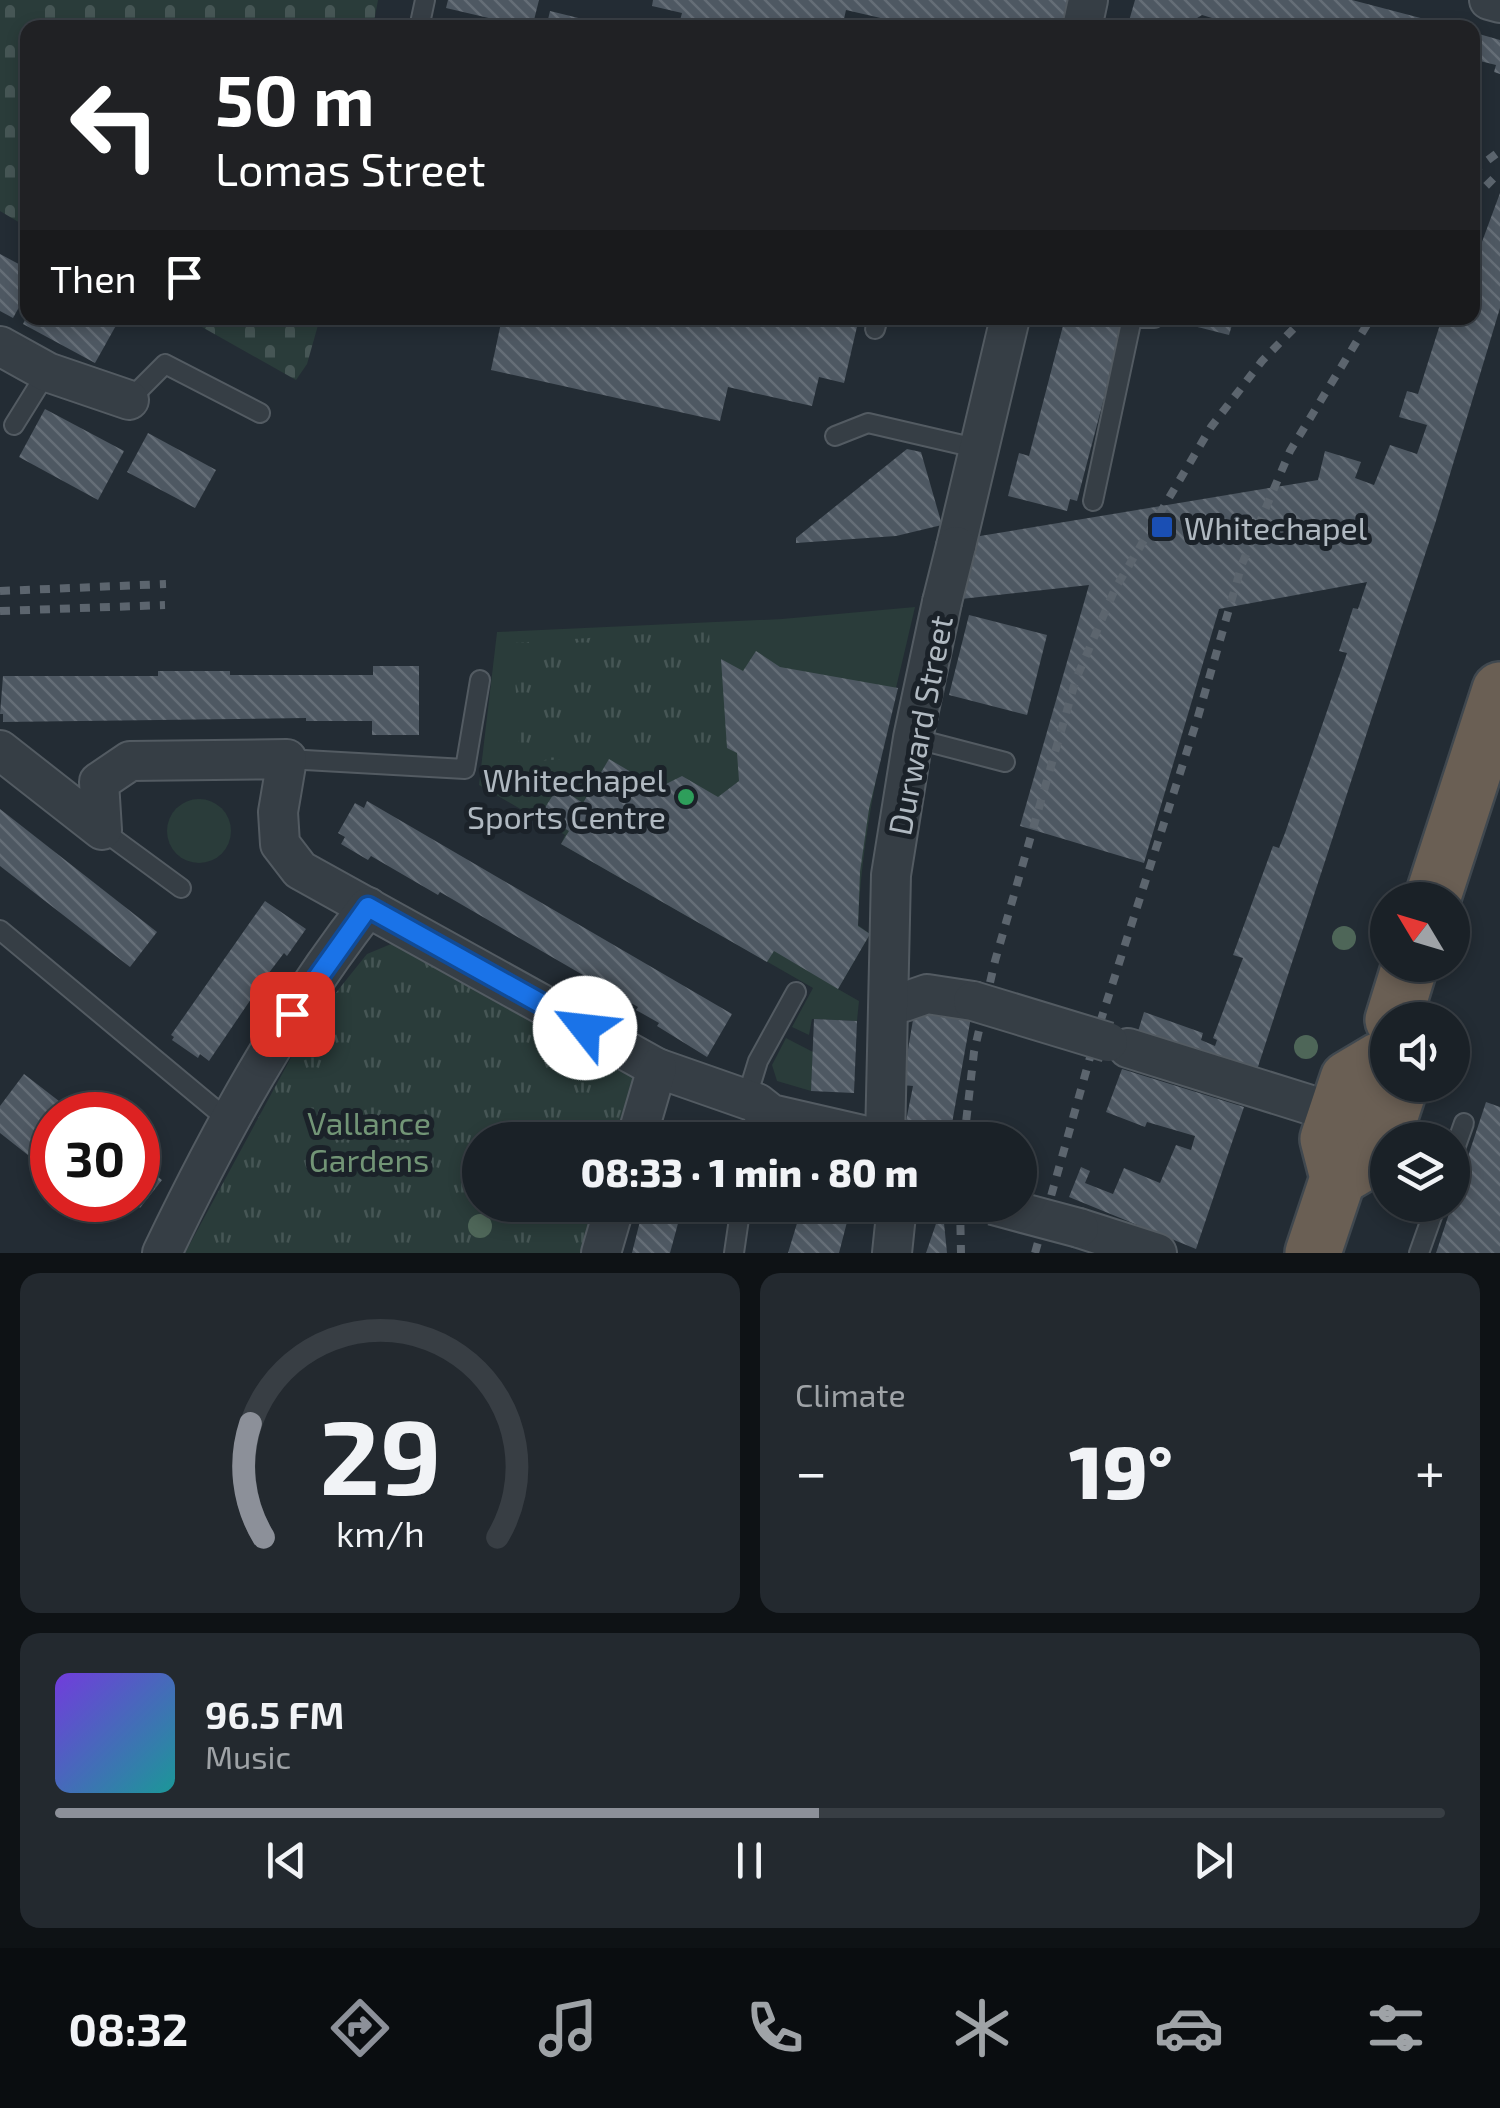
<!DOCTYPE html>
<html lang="en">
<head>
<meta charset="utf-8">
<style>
  body { margin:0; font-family:"Exo 2",sans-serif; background:#23292f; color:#f1f3f6; height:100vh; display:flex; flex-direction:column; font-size:38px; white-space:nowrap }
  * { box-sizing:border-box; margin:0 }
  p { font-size:32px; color:#9fa3a7 }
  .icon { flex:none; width:55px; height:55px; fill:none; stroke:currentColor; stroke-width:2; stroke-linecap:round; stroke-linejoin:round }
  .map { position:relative; height:1253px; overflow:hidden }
  .details { display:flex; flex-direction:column; gap:20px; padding:20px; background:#0e1215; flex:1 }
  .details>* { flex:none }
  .banner { position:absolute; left:20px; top:20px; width:1460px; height:305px; border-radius:20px; box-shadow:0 5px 15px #0003,0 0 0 2px #383e44; background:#202124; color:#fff; overflow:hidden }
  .needle { width:65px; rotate:308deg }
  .tools { position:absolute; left:1370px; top:882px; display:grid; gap:20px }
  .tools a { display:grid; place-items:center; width:100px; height:100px; border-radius:50%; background:#1a2127; box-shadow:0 5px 15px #0003,0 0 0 2px #383e44; font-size:50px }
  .speed { position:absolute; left:30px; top:1092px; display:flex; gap:20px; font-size:50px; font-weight:700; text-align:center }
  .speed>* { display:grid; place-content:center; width:130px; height:130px; border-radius:50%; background:#1a2127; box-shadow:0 5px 15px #0003,0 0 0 2px #383e44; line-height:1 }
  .speed .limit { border:15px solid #d22; background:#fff; color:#111 }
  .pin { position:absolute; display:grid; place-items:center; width:85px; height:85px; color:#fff; margin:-42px; border-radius:20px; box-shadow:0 5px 15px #0006 }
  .me { position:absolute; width:110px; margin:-55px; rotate:299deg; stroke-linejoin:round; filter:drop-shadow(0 0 8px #0008) }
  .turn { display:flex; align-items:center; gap:35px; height:210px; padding:0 30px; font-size:45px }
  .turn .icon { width:130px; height:130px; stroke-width:2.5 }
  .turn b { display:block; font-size:70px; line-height:85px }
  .then { display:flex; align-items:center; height:95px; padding:0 30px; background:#0003; gap:20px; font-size:38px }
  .big { font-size:75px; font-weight:800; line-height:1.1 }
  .details .widget { flex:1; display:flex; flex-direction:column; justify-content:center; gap:15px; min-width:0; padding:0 35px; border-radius:20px; background:#23292f }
  .details .dial { align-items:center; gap:0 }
  .dial svg { height:260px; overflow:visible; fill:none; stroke:#383e44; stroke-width:7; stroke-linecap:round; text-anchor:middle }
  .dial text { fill:#f1f3f6; stroke:none }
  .song { display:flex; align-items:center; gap:30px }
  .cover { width:120px; height:120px; border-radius:15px; background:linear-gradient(135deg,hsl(260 70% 55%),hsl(180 70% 35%)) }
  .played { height:10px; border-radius:5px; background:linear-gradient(90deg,#8c9099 55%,#383e44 55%) }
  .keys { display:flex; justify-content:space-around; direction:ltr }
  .heat { display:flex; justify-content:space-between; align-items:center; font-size:55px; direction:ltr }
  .details .tiles { flex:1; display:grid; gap:20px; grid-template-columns:1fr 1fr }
  .widget:last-child { grid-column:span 2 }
  .trip { position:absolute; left:462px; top:1122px; width:575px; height:100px; border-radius:50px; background:#1a2127; box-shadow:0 5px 15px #0003,0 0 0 2px #383e44; font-weight:800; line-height:100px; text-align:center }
  .menu { display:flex; height:160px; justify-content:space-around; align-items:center; background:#0a0d10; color:#9fa3a7 }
  .menu .icon { width:70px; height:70px }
  .menu .active { color:#8c9099 }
  .menu b { font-size:45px; color:#f1f3f6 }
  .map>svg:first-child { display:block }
  .grass { fill:#2a3c3a }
  .cemetery { fill:url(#cemetery-stones) }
  .park { fill:url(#park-tufts) }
  .building { fill:url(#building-back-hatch) }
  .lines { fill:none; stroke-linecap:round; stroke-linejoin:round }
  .lane-casing { stroke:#535b62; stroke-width:22 }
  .street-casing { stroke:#535b62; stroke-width:42 }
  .highway-casing { stroke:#40484f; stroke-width:60 }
  .lane { stroke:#363e45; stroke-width:18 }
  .street { stroke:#363e45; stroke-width:38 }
  .highway { stroke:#6a5f54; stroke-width:55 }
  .rail { stroke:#5c656e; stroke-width:8; stroke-dasharray:10 10; stroke-linecap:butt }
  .street-bridge-casing { stroke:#535b62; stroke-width:42; stroke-linecap:butt }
  .street-bridge { stroke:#363e45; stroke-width:38 }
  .tree { fill:#4e6658 }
  .route-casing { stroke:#114b97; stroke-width:25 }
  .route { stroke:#1a73e8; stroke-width:18 }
  .transit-dot { fill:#1a4fb4; stroke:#1b2229; stroke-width:4 }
  .leisure-dot { fill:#2e9e5b; stroke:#1b2229; stroke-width:4 }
  .labels { text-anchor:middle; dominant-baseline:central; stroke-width:10; stroke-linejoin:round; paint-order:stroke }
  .poi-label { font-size:32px; fill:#b0b9c1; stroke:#1b2229; text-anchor:start }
  .street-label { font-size:32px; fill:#b0b9c1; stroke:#1b2229 }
  .park-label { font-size:32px; fill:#729576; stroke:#1b2229 }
</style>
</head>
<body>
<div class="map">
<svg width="1500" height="1253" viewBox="0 0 1500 1253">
  <defs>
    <pattern id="cemetery-stones" width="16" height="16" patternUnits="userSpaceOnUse" patternTransform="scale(2.5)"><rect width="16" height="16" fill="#2a3c3a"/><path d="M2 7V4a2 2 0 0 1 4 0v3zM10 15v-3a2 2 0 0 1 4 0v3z" fill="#465655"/></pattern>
    <pattern id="park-tufts" width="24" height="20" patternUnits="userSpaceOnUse" patternTransform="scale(2.5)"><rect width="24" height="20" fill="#2a3c3a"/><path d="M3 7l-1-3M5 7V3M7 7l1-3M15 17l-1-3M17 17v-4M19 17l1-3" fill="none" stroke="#465655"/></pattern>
    <pattern id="building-back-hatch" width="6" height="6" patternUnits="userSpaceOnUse" patternTransform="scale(2.5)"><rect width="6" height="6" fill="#4e5862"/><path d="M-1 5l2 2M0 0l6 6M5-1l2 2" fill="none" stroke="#656e77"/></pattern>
  </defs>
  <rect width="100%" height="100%" fill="#232c34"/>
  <g class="grass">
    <path d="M 915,607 C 891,712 862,817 858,925 L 870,934 L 838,989 L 859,1001 L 857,1021 L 812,1019 L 809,1035 L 792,1027 L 813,988 L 561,844 L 565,835 L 479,785 L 497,632 L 782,619 Z"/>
    <circle cx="199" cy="831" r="32"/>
    <path d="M 786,1038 L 813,1052 L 811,1091 L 777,1081 L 772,1065 Z"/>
  </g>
  <g class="cemetery">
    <path d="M 0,0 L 378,0 L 373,27 L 28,28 L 27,227 L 0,211 Z"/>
    <path d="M 186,318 L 320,318 L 307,364 L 296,380 Z"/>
  </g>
  <g class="park">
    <path d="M 709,630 L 716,749 L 520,762 L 513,643 Z"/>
    <path d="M 408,937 L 648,1068 L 629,1140 L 480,1140 L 480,1205 L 607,1205 L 590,1253 L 185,1253 L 306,1030 L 367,954 Z"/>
  </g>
  <g class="building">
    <path d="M 448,0 L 539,0 L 532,28 L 446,8 Z"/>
    <path d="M 653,0 L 1072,0 L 1065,28 L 924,28 L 846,10 L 842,28 L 678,28 L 682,13 L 652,6 Z"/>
    <path d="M 1135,0 L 1352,0 L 1451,26 L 1210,28 L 1212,18 L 1202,15 L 1181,28 L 1127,28 Z"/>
    <path d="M 550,11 L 611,26 L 611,28 L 546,28 Z"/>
    <path d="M 1472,32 L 1500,40 L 1500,74 L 1494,72 L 1496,65 L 1472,59 Z"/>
    <path d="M 1500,193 L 1500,308 L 1435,524 L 1254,1079 L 1135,1041 L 1144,1012 L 1203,1033 L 1201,1040 L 1215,1046 L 1217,1040 L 1213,1038 L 1243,958 L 1233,955 L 1273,846 L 1279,848 L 1285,833 L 1347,653 L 1339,651 L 1353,608 L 1358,609 L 1367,582 L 1219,609 L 1144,863 L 1020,826 L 1089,585 L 961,599 L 974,537 L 1318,480 L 1325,451 L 1361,462 L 1355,478 L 1374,485 L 1390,445 L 1417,454 L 1427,425 L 1399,417 L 1407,391 L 1418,394 L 1442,318 L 1472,318 L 1472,269 Z"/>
    <path d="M 0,254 L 28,269 L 28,291 L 13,318 L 0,311 Z"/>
    <path d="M 26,318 L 109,318 L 118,322 L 95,363 L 23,324 Z"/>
    <path d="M 502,318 L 859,318 L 844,383 L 819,377 L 812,406 L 728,387 L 720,421 L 491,370 Z"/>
    <path d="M 1065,318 L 1125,318 L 1077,501 L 1070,499 L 1067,511 L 1008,496 L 1019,453 L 1029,456 Z"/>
    <path d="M 1183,318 L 1234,318 L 1229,335 L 1182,323 Z"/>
    <path d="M 45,409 L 124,451 L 98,500 L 19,457 Z"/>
    <path d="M 148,433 L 216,470 L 195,508 L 127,472 Z"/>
    <path d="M 907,449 L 921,452 L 942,525 L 896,536 L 796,543 L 796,538 Z"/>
    <path d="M 969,615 L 1047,635 L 1027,715 L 949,695 Z"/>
    <path d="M 756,651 L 780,667 L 898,688 L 869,809 L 860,872 L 858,926 L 870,934 L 838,989 L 774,951 L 767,962 L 561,844 L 569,831 L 541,814 L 558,787 L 583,803 L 609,759 L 658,788 L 682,776 L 718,797 L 739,781 L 737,753 L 727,748 L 721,659 L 743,671 Z"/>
    <path d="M 373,666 L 419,666 L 419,735 L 372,735 L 372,721 L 306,721 L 306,718 L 3,722 L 3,714 L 0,714 L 3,676 L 158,676 L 158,671 L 230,671 L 230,675 L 373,675 Z"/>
    <path d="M 367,801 L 732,1014 L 707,1057 L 657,1026 L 659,1023 L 636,1010 L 638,1007 L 440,892 L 438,895 L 371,856 L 368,860 L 341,844 L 345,837 L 338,833 L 355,803 L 364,808 Z"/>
    <path d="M 0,809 L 157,932 L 130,967 L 0,866 Z"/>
    <path d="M 265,901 L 306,929 L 287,956 L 284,953 L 268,974 L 209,1061 L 200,1054 L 198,1058 L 172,1040 L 174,1037 L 171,1035 Z"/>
    <path d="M 915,1008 L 971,1017 L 949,1140 L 917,1140 L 903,1136 L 913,1086 L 902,1085 Z"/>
    <path d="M 814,1019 L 857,1021 L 854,1093 L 811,1091 Z"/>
    <path d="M 1122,1069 L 1244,1107 L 1196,1249 L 1069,1197 L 1081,1167 L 1090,1171 L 1085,1183 L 1113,1194 L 1124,1168 L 1160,1183 L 1176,1145 L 1191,1150 L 1195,1136 L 1147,1122 L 1145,1127 L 1106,1112 Z"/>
    <path d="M 24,1074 L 77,1115 L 52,1115 L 52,1174 L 0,1133 L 0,1106 Z"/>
    <path d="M 1486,1102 L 1500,1107 L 1500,1253 L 1436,1253 Z"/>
    <path d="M 665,1124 L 703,1132 L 701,1140 L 661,1140 Z"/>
    <path d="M 138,1149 L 148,1158 L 143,1165 L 162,1180 L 140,1208 L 129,1200 L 138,1200 Z"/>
    <path d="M 644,1205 L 683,1205 L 670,1253 L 632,1253 Z"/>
    <path d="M 789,1205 L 840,1205 L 836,1220 L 847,1222 L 839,1253 L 788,1253 L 801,1210 Z"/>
    <path d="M 940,1212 L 943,1213 L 947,1253 L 926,1253 Z"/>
  </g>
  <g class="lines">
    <g class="lane-casing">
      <g id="lane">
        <path d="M 419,28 L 425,0"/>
        <path d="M 1140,318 L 1154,318"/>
        <path d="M 875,329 L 878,318"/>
        <path d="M 129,400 L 165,364 L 260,413"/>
        <path d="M 14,425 L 47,372"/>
        <path d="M 835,436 L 868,423 L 980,449"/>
        <path d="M 1093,501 L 1132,318"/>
        <path d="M 913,738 L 1005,762"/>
        <path d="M 287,759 L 465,769 L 480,680"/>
        <path d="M 102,830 L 181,888"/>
        <path d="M 0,930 L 228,1120"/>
        <path d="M 746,1100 L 758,1061 L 796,992"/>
        <path d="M 751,1140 L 757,1103"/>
        <path d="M 1452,1157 L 1464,1123"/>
        <path d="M 734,1253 L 741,1205"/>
        <path d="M 1419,1253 L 1436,1205"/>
      </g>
    </g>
    <g class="street-casing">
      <g id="street">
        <path d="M 1489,0 L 1500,3"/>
        <path d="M 1082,28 L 1088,0"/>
        <path d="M 0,346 L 47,372 L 129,400"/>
        <path d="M 956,546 L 1010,318"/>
        <path d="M 0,750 L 102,830 L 99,782 L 130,761 L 287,759 L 278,812 L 280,844 L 300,870 L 657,1068 L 757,1103 L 771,1114 L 884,1140"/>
        <path d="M 904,1002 L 927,994 L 973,1001"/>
        <path d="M 1128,1048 L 1317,1107"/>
        <path d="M 636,1140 L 657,1068"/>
        <path d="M 885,1140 L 891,875 L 913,738 L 942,602"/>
        <path d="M 1079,1228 L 1157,1253"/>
        <path d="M 162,1253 C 221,1130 284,1015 368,907"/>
        <path d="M 601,1253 L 615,1205"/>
        <path d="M 892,1253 L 897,1205"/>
      </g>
    </g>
    <g class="highway-casing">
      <g id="highway">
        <path d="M 1432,900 L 1500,690"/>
        <path d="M 1393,1020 L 1410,965"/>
        <path d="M 1338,1178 L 1377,1155 L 1397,1095 L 1392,1085"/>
        <path d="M 1313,1253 L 1338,1178 L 1328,1139 L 1348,1079 L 1380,1060"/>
      </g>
    </g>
    <use href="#lane" class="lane"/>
    <use href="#street" class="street"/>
    <use href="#highway" class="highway"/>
    <g class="rail">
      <path d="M 1472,172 L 1500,151"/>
      <path d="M 1472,200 L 1500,172"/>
      <path d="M 0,591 L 166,584"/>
      <path d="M 0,611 L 165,605"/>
      <path d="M 964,1140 L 974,1052 L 995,961 L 1076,679 L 1115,589 L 1211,427 L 1262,361 L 1304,318"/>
      <path d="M 960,1205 L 961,1253"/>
      <path d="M 1035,1253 L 1098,1029 L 1197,720 L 1242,564 L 1290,451 L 1371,318"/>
    </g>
    <g class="street-bridge-casing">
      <g id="street-bridge">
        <path d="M 942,602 L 956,546"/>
        <path d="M 973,1001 L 1108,1042"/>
        <path d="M 993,1205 L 1079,1228"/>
      </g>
    </g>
    <use href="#street-bridge" class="street-bridge"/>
  </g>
  <g class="tree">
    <circle cx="1344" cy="938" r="12"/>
    <circle cx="1306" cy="1047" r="12"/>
    <circle cx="480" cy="1226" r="12"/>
  </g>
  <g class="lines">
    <g class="route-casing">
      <path id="route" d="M 292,1014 L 368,907 L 585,1028"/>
    </g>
    <use href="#route" class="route"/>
  </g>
  <rect class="transit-dot" x="1150" y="515" width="24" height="24" rx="5"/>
  <circle class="leisure-dot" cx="686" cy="797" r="10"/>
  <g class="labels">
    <g class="poi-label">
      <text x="1184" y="527">Whitechapel</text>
      <text x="666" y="779" text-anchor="end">Whitechapel<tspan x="666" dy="37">Sports Centre</tspan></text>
    </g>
    <g class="street-label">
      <text transform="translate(919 725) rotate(-79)">Durward Street</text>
    </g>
    <g class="park-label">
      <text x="369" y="1122">Vallance<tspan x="369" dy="37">Gardens</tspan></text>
    </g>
  </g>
</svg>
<div class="tools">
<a><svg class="needle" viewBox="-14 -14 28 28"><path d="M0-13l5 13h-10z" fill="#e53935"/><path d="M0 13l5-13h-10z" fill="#9fa3a7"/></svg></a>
<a><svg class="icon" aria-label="sound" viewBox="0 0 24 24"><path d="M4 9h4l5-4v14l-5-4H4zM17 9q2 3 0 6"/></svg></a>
<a><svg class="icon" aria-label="layers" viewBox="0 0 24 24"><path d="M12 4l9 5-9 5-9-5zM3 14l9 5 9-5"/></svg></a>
</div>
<div class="speed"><div class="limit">30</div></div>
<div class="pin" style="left:292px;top:1014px;background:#d93025"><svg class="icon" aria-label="arrive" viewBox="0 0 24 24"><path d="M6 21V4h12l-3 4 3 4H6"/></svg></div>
<svg class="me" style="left:585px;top:1028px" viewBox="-20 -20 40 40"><circle r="19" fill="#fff"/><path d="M0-13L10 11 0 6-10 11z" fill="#1a73e8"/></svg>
<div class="trip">08:33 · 1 min · 80 m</div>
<div class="banner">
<div class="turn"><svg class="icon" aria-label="left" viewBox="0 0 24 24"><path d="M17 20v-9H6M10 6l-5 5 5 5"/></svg><div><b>50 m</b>Lomas Street</div></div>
<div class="then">Then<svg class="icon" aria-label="arrive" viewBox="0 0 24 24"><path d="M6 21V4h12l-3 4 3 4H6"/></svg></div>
</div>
</div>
<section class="details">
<div class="tiles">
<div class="widget dial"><svg viewBox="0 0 100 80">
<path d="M14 69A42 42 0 1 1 86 69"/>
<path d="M14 69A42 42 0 0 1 10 34" stroke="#8c9099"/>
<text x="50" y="56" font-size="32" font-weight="700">29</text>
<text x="50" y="72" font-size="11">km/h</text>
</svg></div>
<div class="widget"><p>Climate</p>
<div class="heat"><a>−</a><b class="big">19°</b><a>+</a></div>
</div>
<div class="widget">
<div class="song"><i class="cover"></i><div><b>96.5 FM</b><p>Music</p></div></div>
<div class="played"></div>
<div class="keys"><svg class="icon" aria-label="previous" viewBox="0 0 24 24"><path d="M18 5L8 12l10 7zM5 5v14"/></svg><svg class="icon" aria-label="pause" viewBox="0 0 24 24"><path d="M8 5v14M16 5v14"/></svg><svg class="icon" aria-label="next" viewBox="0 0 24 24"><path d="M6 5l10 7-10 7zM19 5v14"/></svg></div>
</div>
</div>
</section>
<nav class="menu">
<b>08:32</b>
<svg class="icon active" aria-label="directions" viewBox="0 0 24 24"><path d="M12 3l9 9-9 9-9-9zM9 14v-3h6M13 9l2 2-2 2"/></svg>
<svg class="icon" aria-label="music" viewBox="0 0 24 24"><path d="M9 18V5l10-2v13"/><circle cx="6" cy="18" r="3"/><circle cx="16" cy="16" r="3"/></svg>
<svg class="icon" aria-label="phone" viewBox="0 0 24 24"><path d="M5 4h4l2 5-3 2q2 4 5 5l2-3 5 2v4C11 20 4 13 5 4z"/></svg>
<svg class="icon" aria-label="climate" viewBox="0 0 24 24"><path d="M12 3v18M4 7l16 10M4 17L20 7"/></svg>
<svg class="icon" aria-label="car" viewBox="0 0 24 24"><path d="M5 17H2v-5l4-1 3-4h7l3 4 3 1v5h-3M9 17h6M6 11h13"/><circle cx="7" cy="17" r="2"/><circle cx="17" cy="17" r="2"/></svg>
<svg class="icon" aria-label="filters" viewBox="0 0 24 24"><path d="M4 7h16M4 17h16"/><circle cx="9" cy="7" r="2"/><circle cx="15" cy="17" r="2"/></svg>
</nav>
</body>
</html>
